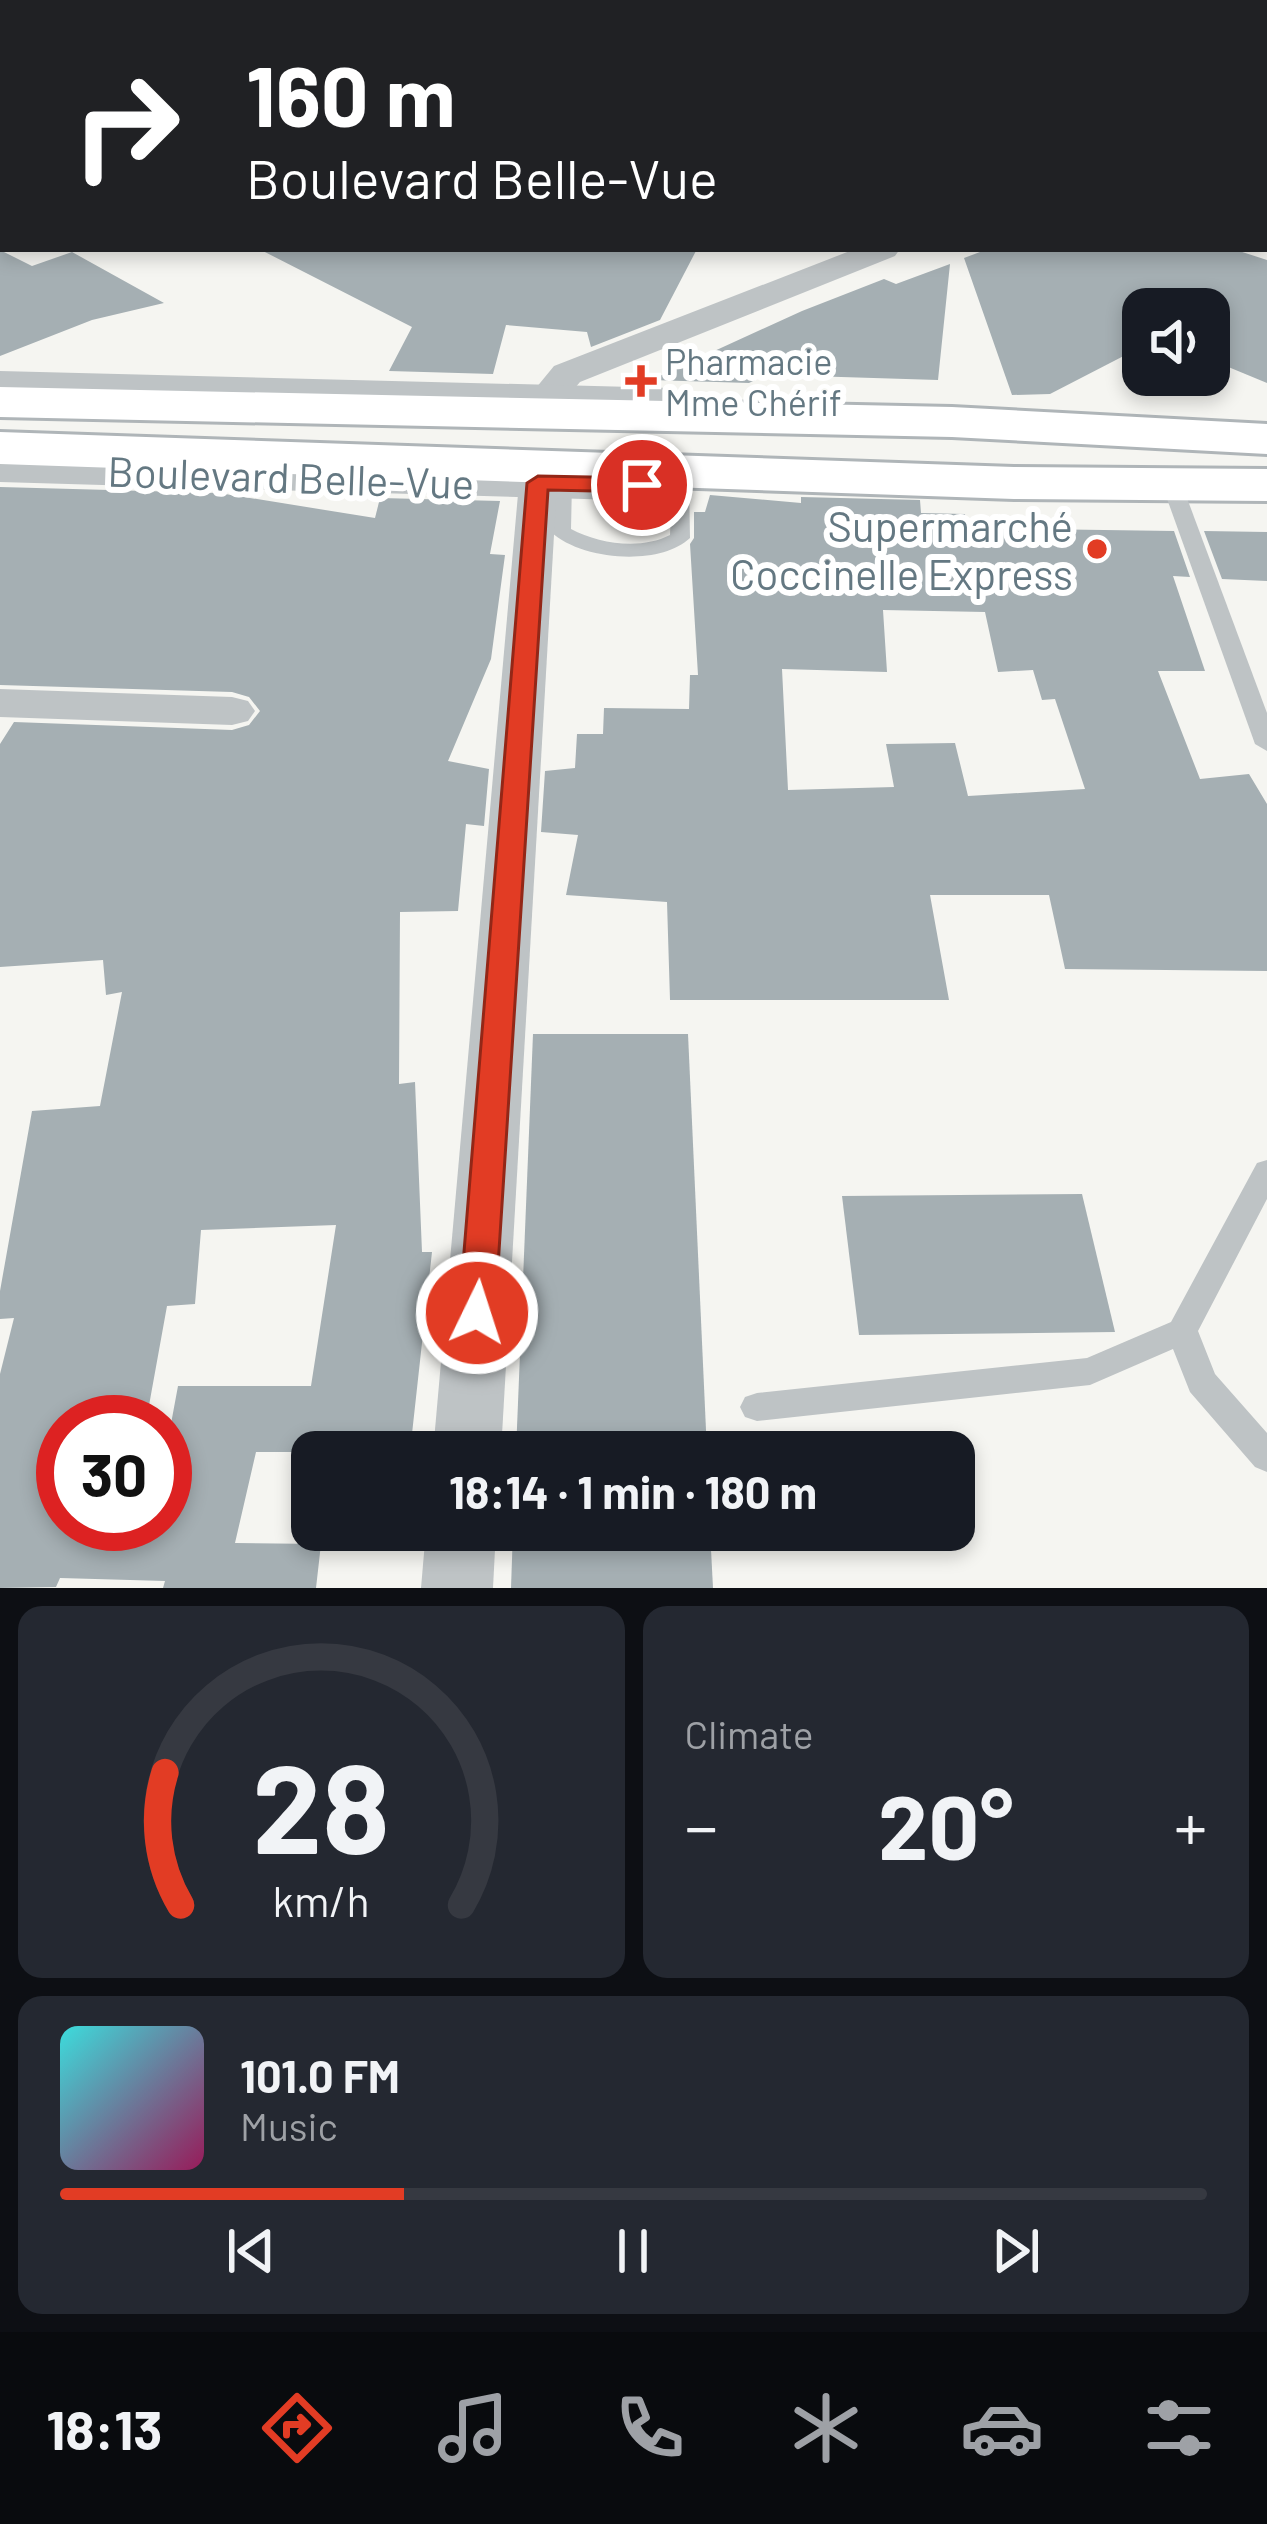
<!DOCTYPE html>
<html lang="en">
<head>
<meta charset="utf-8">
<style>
  body { margin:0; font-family:Barlow,sans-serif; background:#242831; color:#f1f3f6; height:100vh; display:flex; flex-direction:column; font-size:45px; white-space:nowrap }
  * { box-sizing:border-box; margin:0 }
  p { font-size:39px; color:#9ea1a6 }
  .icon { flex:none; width:66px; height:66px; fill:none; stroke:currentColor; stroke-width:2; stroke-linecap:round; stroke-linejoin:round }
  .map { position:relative; height:1588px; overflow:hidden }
  .side { display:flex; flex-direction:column; gap:18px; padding:18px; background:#0d0f14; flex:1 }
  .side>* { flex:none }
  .banner { position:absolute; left:0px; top:0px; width:1269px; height:252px; box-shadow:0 6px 18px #0003; background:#202124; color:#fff; overflow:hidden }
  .buttons { position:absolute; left:1122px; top:288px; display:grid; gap:24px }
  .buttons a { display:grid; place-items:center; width:108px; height:108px; border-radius:24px; background:#171b24; box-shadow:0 6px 18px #0003; font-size:60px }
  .speed { position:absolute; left:36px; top:1395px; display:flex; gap:24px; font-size:60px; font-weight:700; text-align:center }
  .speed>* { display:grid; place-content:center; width:156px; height:156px; border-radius:50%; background:#171b24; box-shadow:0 6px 18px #0003; line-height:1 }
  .speed .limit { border:18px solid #d22; background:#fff; color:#111 }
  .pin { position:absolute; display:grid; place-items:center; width:102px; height:102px; color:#fff; margin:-51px; border:6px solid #fff; border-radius:50%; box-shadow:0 3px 12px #0007 }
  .me { position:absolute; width:132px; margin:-66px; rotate:4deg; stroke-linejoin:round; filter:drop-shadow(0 0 9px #0008) }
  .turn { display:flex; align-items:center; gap:42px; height:252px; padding:0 48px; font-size:54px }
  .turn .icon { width:156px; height:156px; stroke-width:2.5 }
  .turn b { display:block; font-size:84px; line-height:102px }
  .big { font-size:90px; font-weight:700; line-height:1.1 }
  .side .widget { flex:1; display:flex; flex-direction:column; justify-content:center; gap:18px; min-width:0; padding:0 42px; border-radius:24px; background:#242831 }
  .side .dial { align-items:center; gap:0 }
  .dial svg { height:312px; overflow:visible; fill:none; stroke:#363941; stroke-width:7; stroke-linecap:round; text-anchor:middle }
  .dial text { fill:#f1f3f6; stroke:none }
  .song { display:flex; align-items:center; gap:36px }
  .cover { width:144px; height:144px; border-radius:18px; background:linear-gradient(135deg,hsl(180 70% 55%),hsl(330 70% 35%)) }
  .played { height:12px; border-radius:6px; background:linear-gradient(90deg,#e23c24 30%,#363941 30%) }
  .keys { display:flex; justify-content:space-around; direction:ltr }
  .heat { display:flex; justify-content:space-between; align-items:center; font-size:66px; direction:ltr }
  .side .tiles { flex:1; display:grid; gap:18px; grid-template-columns:1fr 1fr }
  .widget:last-child { grid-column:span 2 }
  .trip { position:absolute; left:291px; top:1431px; width:684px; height:120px; border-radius:24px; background:#171b24; box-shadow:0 6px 18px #0003; font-weight:700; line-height:120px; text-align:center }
  .menu { display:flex; height:192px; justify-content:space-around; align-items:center; background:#090b0e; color:#9ea1a6 }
  .menu .icon { width:84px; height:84px }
  .menu .current { color:#e23c24 }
  .menu b { font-size:54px; color:#f1f3f6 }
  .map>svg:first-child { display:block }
  .building { fill:#a5afb3; fill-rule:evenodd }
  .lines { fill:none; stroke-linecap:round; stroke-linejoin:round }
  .primary-casing { stroke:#afb5b8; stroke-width:6 }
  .service { fill:#bec3c5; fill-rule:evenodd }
  .minor { fill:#bec3c5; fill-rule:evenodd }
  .tertiary { fill:#bec3c5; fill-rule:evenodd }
  .primary { fill:#fff; fill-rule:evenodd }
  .route { fill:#e23c24; stroke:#932717; stroke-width:3 }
  .poi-dot { fill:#e23c24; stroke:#fff; stroke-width:4.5 }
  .labels { text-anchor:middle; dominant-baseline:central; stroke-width:12; stroke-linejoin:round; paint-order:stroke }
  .far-poi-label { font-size:36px; fill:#647882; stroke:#fff; text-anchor:start }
  .street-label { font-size:42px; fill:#647882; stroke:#fff }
  .poi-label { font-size:42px; fill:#647882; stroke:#fff; text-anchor:end }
</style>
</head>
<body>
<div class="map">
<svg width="1267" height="1588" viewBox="0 0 1267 1588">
  <rect width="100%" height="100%" fill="#f5f5f1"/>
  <g class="building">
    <path d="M 259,249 L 697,249 L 660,320 L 591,347 L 587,332 L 506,325 L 493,374 L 389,371 L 412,327 Z"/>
    <path d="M 988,249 L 1233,249 L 1267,260 L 1267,383 L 1209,359 L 1209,309 L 1143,309 L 1143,346 L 1050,394 L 1012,395 L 964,258 Z"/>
    <path d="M 0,250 L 32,266 L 72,252 L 164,303 L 92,320 L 0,356 Z"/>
    <path d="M 950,264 L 938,380 L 809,376 L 785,365 L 749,383 L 651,380 L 802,311 L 884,279 L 896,284 Z"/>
    <path d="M 0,487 L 219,493 L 375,518 L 380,498 L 500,501 L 490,554 L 505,555 L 491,659 L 448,761 L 489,769 L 484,826 L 466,824 L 458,911 L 400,912 L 399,1084 L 415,1082 L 422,1252 L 432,1252 L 410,1452 L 256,1452 L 235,1543 L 321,1544 L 316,1588 L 163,1588 L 165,1581 L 60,1578 L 56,1587 L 0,1588 L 0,1374 L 14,1318 L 0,1319 L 0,1291 L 32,1111 L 100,1106 L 122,992 L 106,995 L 103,960 L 0,967 L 0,744 L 14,722 L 232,730 L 249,725 L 260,711 L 249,697 L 232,692 L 0,685 ZM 336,1225 L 311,1386 L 178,1386 L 165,1456 L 165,1524 L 63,1524 L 63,1422 L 146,1422 L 167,1306 L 195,1304 L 201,1230 Z"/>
    <path d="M 710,495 L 801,503 L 801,497 L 920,500 L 921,513 L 965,514 L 966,528 L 1174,531 L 1190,577 L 1173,576 L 1205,671 L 1158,671 L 1200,779 L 1249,774 L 1267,804 L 1267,971 L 1065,969 L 1049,895 L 930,895 L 949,1000 L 670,1000 L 667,902 L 566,895 L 578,835 L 541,832 L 545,771 L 575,768 L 577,734 L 603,734 L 604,708 L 689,709 L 690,675 L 698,675 L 690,544 L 694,538 L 694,512 L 705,512 ZM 883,610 L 985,612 L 998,672 L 1033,670 L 1042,700 L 1055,699 L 1085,789 L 968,796 L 955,743 L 886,744 L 894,787 L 788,790 L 782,669 L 887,672 Z"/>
    <path d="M 1204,531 L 1267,532 L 1267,581 L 1222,579 Z"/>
    <path d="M 533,1034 L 688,1034 L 707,1452 L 516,1452 Z"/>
    <path d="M 1082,1194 L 1115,1332 L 859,1335 L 842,1196 Z"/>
    <path d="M 513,1530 L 710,1530 L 713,1588 L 511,1588 Z"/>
  </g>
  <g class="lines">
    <g class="primary-casing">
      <g id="primary">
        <path d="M 0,387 L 952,407 L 1267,424 L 1267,454 L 952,437 L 0,417 Z"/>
        <path d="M 0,432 L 1014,467 L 1267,469 L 1267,501 L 1014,499 L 0,464 Z"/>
      </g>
    </g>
    <g class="service">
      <path d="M 1171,476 L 1181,482 L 1267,713 L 1267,751 L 1255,744 L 1161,482 Z"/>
      <path d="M 562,477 L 572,483 L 571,529 C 599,544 641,550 670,535 L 672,486 L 682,480 L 689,482 L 690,538 C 659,567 581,560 551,532 L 552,483 Z"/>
      <path d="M 1267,1160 L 1267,1199 L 1198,1331 L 1215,1374 L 1267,1433 L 1267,1472 L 1255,1467 L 1190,1392 L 1173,1349 L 1090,1385 L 757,1421 L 745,1417 L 740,1407 L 745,1397 L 757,1393 L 1087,1358 L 1171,1322 L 1257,1163 Z"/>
    </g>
    <g class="minor">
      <path d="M 875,0 L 936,0 L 938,3 L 877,3 Z"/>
      <rect x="1266" y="18" width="1" height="16"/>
      <rect x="1266" y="87" width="1" height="16"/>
      <path d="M 3,168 L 3,187 L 0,188 L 0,169 Z"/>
      <path d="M 855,249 L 900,249 L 895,256 L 580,382 C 562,403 548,431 518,424 L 513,416 L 554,366 Z"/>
      <path d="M 538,471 L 552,475 L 557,483 L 501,1452 L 433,1452 L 519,483 L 524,475 Z"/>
      <path d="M 0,689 L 232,697 L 248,701 L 255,711 L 248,721 L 232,725 L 0,717 Z"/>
      <path d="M 426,1530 L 496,1530 L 493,1588 L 421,1588 Z"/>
    </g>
    <g class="tertiary">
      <path d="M 0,371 L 671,388 L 687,392 L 694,402 L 687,412 L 671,416 L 0,397 Z"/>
      <path d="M 0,454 L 618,470 L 635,475 L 642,485 L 635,495 L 618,500 L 0,482 Z"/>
    </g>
    <use href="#primary" class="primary"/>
  </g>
  <path class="route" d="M 538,476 L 642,478 L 653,485 L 642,492 L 548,490 L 495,1313 L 489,1324 L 477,1328 L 464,1324 L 459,1313 L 527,483 Z"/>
  <g class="poi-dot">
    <path d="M635 363h12v12h12v12h-12v12h-12v-12h-12v-12h12z"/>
    <circle cx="1097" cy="549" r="12"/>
  </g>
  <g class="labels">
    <g class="far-poi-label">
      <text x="665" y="360">Pharmacie<tspan x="665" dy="41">Mme Chérif</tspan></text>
    </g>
    <g class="street-label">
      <text transform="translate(291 476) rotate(2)">Boulevard Belle-Vue</text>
    </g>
    <g class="poi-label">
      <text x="1073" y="525">Supermarché<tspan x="1073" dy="48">Coccinelle Express</tspan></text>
    </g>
  </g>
</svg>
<div class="buttons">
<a><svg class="icon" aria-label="sound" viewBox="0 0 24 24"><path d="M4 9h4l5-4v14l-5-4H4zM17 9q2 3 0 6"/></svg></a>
</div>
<div class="speed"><div class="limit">30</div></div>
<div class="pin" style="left:642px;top:485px;background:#d93025"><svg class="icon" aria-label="arrive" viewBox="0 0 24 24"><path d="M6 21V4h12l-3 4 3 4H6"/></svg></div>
<svg class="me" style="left:477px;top:1313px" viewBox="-20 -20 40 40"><circle r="17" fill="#e23c24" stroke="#fff" stroke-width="3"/><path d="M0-11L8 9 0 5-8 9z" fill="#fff"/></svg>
<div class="trip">18:14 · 1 min · 180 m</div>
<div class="banner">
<div class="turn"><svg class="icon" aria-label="right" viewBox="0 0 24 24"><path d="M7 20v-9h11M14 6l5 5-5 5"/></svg><div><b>160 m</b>Boulevard Belle-Vue</div></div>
</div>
</div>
<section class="side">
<div class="tiles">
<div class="widget dial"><svg viewBox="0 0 100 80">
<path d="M14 69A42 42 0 1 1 86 69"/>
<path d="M14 69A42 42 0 0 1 10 35" stroke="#e23c24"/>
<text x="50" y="56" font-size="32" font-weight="700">28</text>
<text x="50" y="72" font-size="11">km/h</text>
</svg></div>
<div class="widget"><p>Climate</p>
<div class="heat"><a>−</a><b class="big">20°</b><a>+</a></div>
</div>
<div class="widget">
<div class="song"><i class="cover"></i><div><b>101.0 FM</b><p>Music</p></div></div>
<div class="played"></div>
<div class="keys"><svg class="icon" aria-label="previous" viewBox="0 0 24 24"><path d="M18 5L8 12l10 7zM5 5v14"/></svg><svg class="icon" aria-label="pause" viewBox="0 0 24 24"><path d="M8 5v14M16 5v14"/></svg><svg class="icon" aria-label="next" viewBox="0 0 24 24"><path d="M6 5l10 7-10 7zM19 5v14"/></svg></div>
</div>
</div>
</section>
<nav class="menu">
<b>18:13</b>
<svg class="icon current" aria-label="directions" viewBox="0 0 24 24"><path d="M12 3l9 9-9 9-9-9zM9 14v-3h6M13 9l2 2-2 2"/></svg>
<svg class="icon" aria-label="music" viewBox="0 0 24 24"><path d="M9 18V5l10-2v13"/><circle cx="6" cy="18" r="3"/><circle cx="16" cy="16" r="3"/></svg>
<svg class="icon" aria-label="phone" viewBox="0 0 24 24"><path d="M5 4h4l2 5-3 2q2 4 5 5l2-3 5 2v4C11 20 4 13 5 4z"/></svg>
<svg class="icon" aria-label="climate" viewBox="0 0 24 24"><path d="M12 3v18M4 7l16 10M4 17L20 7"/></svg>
<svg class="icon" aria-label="car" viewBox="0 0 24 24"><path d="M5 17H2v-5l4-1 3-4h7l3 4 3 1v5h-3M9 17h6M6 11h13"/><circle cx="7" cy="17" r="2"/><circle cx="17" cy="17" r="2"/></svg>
<svg class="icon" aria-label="filters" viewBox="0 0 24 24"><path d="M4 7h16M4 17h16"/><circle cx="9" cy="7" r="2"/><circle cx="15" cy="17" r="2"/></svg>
</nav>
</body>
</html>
